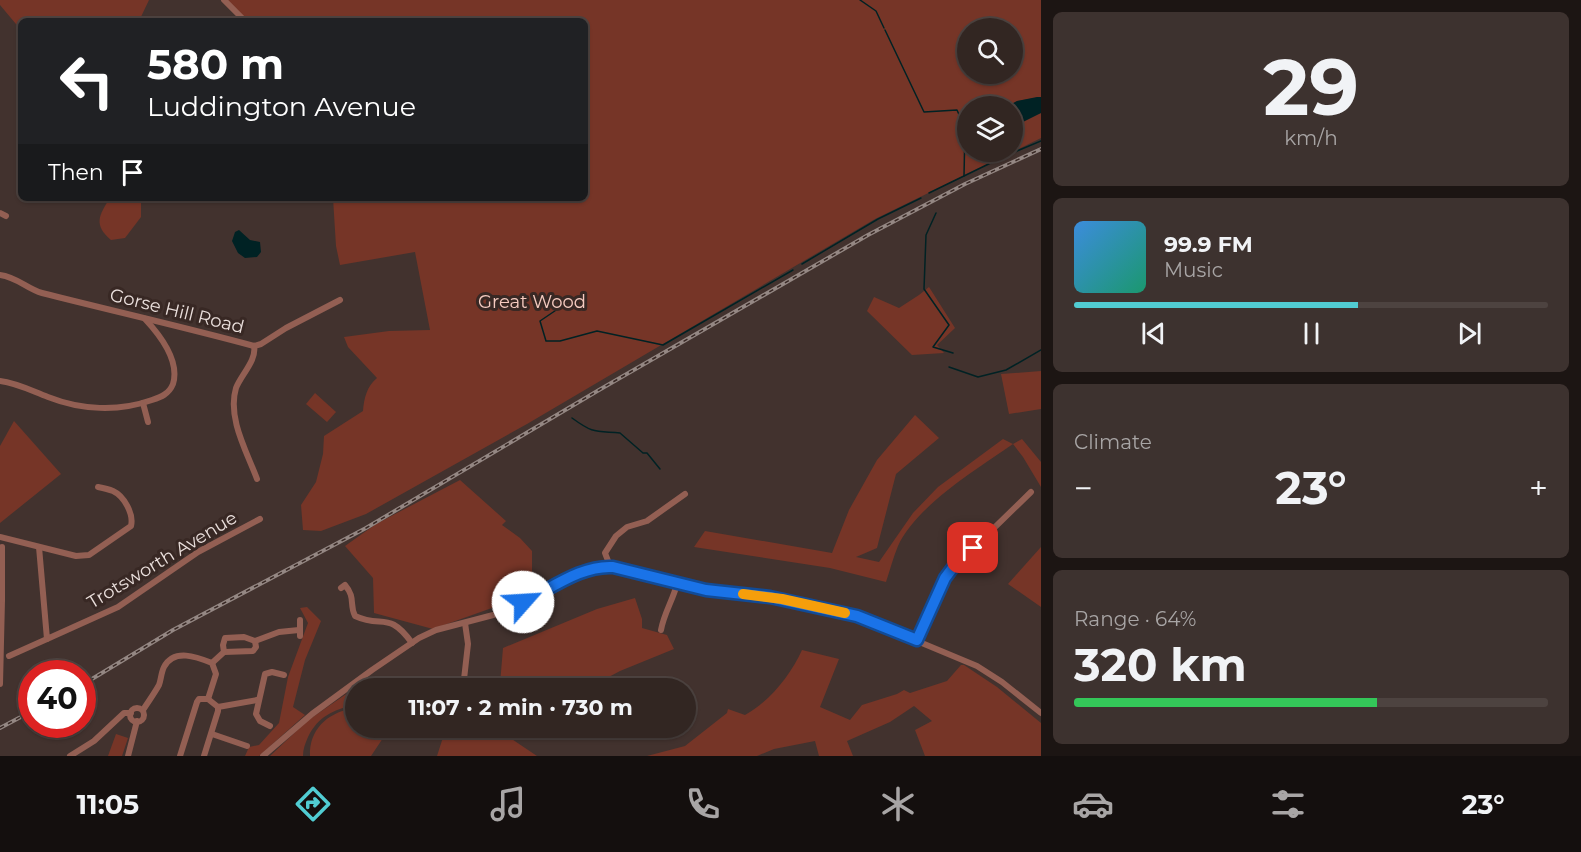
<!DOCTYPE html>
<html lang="en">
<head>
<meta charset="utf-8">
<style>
  body { margin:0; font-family:Montserrat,sans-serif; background:#3d322f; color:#f1f3f6; height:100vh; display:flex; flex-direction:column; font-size:22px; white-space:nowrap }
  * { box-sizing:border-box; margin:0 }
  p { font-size:20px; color:#a8a5a5 }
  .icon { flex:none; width:33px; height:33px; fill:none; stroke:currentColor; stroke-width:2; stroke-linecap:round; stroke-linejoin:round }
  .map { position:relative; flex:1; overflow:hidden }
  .panel { display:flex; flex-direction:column; gap:12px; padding:12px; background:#1c1513; width:540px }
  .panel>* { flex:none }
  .top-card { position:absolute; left:18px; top:18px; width:570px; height:183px; border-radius:9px; box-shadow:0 2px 4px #0004,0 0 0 2px #4d4340; background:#202124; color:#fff; overflow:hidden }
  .tools { position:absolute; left:957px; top:18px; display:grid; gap:12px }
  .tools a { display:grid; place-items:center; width:66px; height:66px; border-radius:50%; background:#322622; box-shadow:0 2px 4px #0004,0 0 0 2px #4d4340; font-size:30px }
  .speed { position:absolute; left:18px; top:660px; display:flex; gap:12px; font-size:30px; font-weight:700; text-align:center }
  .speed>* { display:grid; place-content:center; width:78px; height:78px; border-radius:50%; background:#322622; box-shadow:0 2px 4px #0004,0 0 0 2px #4d4340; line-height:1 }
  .speed .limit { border:9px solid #d22; background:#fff; color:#111 }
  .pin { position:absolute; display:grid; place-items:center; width:51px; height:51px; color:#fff; margin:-26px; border-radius:12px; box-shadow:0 3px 9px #0006 }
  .me { position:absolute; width:66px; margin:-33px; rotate:64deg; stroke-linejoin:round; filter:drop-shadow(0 0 4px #0008) }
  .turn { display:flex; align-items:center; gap:21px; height:126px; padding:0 30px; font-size:27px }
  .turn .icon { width:78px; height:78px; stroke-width:2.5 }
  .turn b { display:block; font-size:42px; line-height:51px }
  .then { display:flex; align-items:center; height:57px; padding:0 30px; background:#0003; gap:12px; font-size:22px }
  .big { font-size:45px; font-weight:700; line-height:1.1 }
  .panel .tile { flex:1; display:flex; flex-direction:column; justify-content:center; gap:9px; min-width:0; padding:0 21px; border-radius:9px; background:#3d322f }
  .panel .dial { align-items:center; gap:0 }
  .dial b { font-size:78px; line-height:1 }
  .song { display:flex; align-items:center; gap:18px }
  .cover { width:72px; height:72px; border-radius:9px; background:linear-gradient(135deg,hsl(210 70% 55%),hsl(160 70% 35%)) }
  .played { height:6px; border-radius:3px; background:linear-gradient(90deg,#51ccd2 60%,#4d4340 60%) }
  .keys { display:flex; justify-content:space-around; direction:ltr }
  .heat { display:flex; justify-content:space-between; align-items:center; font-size:33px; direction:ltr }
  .charge { height:9px; border-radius:4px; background:linear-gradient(90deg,#34c759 64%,#4d4340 0) }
  .trip { position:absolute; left:345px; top:678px; width:351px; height:60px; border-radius:30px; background:#322622; box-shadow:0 2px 4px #0004,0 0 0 2px #4d4340; font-weight:700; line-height:60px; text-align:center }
  .menu { display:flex; height:96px; justify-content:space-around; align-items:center; background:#140f0e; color:#a8a5a5 }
  .menu .icon { width:42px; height:42px }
  .menu .on { color:#51ccd2 }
  .menu b { font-size:27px; color:#f1f3f6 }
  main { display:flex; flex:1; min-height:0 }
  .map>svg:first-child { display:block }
  .green { fill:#763527; fill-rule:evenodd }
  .water { fill:#002224 }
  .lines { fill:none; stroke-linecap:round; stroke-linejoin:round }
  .stream { stroke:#002224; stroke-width:1.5 }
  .minor { stroke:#935f53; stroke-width:6 }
  .rail-casing { stroke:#948783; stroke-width:4 }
  .rail { stroke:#382824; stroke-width:1.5; stroke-dasharray:4.5; stroke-linecap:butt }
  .route-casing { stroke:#114b97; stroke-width:15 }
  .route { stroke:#1a73e8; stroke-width:10 }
  .slow { stroke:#f59e0b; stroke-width:10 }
  .labels { text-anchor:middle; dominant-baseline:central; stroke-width:6; stroke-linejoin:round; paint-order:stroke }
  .park-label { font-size:18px; fill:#f6cbc0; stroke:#382824 }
  .street-label { font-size:18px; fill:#ebe0dd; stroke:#382824 }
</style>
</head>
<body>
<main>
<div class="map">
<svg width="1041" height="756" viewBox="0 0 1041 756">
  <rect width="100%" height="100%" fill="#42322e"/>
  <g class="green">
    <path d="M 0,0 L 149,0 L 139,21 L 21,21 L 21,30 L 0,5 Z"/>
    <path d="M 227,0 L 1041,0 L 1041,97 L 1017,101 L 1008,106 L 968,106 L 968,152 L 1012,152 L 1013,127 L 1033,115 L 1041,113 L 1041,138 L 875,219 L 527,424 L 366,514 L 321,531 L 303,530 L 301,505 L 316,482 L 323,454 L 324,436 L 363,411 C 364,398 367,386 377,378 L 348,347 L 344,337 L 389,331 L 430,330 L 415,252 L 340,265 L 336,246 L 333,198 L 585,198 L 585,21 L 247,21 ZM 968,28 L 1012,28 L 1012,74 L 968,74 Z"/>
    <path d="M 110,198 L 141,198 L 141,217 L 125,238 L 111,240 C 93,225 99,215 110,198 Z"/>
    <path d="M 929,287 L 955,328 L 937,345 L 944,353 L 912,355 L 867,311 L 874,297 L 899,308 L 919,295 Z"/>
    <path d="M 1041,371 L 1041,409 L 1009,414 L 1001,374 Z"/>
    <path d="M 315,393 L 336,412 L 327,422 L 306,404 Z"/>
    <path d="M 915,415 L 939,438 L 896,474 L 877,548 L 856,557 L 879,562 L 913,513 L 938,487 L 1003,439 L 1013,444 L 1022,439 L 1041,462 L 1041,487 L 1023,457 L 1013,444 C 977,469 916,506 898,546 C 893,558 890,570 886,582 L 830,568 L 694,547 L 705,531 L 832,553 L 849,510 L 877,460 Z"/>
    <path d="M 14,421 L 61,474 L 0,523 L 0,446 Z"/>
    <path d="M 460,480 L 506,521 L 502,525 L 520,538 L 532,551 L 532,585 L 517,599 L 433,629 L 374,613 L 373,578 L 345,546 L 376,524 Z"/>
    <path d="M 1041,547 L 1041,607 L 1008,584 Z"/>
    <path d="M 635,598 L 642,619 L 642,628 L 667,635 L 674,649 L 620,671 L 588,688 L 475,688 L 500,684 L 503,648 L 597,609 Z"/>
    <path d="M 307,607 L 321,621 L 305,660 L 293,707 L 305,715 L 259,756 L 245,756 L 249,747 L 259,745 L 279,723 L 288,677 L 308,623 L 300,608 Z"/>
    <path d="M 802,650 L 839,659 L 820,707 L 850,720 L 862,705 L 897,694 L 904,690 L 910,693 L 947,681 L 961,665 L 964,665 L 997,687 L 1041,723 L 1041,756 L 925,756 L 915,730 L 932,721 L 914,706 L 890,722 L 847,741 L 853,756 L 819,756 L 815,741 L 774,749 L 757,756 L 647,756 L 685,746 L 727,713 L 728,709 L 745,715 C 770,701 790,676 802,650 Z"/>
    <path d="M 355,688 L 355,704 C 333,711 319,715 308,737 C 305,744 303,749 303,756 L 270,756 L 307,721 Z"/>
    <path d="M 351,709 L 355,709 L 356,728 L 377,728 L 375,732 L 383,738 L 371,756 L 310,756 C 309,730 327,713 351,709 Z"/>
    <path d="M 446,728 L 513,728 L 503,733 L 537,756 L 437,756 Z"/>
    <path d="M 116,734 L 128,738 L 122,756 L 108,756 Z"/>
  </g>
  <g class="water">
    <path d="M 1037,97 L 1041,97 L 1041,113 L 1013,127 L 1012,106 L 1008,106 L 1017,101 Z"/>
    <path d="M 239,230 L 250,240 L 260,242 L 261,252 L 257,257 L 245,258 L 238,253 L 232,241 L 235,232 Z"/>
  </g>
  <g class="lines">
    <g class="stream">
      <path d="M 860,0 L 876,11 L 884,28"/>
      <path d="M 885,30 L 924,112 L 957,110 L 965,128 L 964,176"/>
      <path d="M 929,193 L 1005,156 L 1041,141"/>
      <path d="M 936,213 L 926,235 L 924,289 L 949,325 L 933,347 L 953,353"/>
      <path d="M 802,264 L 878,219 L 921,198"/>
      <path d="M 571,300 L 540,321 L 546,341 L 560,341 L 597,331 L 663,345 L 793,270"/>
      <path d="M 949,367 L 978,377 L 1006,370 L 1041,350"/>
      <path d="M 572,418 C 594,434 595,431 620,433 L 643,453 L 647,453 L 660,469"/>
    </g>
    <g class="minor">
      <path d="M 224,0 L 245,21"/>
      <path d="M 0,213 L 6,216"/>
      <path d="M 0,275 C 17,277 27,289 42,293 C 113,311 184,327 254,346 L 261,344 L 286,328 L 340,300"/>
      <path d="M 254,346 C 257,360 241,375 236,388 C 227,418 247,452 257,479"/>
      <path d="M 0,381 C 17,383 32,391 48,397 C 81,410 118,412 152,400 C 161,397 169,394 173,384 C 180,361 159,334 145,319"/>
      <path d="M 143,403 L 148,422"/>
      <path d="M 0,537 L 76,556 L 89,555 L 131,526 C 134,514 124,496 113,491 C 108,489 103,488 98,487"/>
      <path d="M 39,547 L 47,639 L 118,607 L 198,552 L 260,519"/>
      <path d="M 610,566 L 605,553 L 616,536 L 627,527 L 647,521 L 685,494"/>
      <path d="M 341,588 L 345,585 C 356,598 349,604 355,616 C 383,629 388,610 412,643"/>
      <path d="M 0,600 L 2,600 L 0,684"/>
      <path d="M 2,600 L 2,547"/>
      <path d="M 300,620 L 300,636"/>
      <path d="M 661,630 C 664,613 673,600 677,584"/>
      <path d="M 917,640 L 949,572 L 1031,492"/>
      <path d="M 224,652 L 253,651 L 256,647 L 255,641"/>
      <path d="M 9,656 L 47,639"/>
      <path d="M 212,663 L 224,652 L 223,645 L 225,638 L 244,637 L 255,641 L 279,632 L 299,630"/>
      <path d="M 463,688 L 468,644 L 465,623"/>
      <path d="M 218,707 L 257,700"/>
      <circle cx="137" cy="715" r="7"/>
      <path d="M 143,710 C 148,702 154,694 159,685 C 161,680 161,673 164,667 C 174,648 197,657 212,663 L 216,674 L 208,699"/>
      <path d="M 270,726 L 260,721 L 256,714 L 265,674 L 272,672 L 284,675"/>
      <path d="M 212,734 L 247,746"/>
      <path d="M 70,756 L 94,741 L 124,713 L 131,713"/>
      <path d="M 128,756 L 137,721"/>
      <path d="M 180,756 L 197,702 L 199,699 L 208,699 L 218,707 L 218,711 L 204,756"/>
      <path d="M 263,756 L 312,714 L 372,670 L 419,638 L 436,630 L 497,614 L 577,574 L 600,566 L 622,568 L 706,590 L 770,597 L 857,616 L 977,666 L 1002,682 L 1041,713"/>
    </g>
    <g class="rail-casing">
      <g id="rail">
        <path d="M 82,685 L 173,630 L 366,528 L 599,390 L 868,235 L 965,184 L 1041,149"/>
        <path d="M 0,728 L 32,711"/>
      </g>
    </g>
    <use href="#rail" class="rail"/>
  </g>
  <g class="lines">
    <g class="route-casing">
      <path id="route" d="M 523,602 C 551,589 581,565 613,567 L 706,590 L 770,597 L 857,616 L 917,640 L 945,578 L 954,566 L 973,548"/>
    </g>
    <use href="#route" class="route"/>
    <path class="slow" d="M 743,594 L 782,599 L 845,613"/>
  </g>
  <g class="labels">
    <g class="park-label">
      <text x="532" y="302">Great Wood</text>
    </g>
    <g class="street-label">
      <text transform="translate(177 311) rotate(14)">Gorse Hill Road</text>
      <text transform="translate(162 560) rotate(-31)">Trotsworth Avenue</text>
    </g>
  </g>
</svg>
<div class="tools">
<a><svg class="icon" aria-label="search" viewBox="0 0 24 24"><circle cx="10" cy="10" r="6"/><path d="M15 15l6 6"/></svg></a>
<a><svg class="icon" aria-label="layers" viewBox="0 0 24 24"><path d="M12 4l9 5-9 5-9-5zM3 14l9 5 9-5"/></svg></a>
</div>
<div class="speed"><div class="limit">40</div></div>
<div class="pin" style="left:973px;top:548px;background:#d93025"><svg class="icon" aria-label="arrive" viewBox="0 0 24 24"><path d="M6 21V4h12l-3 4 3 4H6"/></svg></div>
<svg class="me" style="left:523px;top:602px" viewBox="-20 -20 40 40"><circle r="19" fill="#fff"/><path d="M0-13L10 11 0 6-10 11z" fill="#1a73e8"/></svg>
<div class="trip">11:07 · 2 min · 730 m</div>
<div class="top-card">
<div class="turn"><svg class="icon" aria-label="left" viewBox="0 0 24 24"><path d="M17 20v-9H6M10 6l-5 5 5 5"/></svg><div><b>580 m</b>Luddington Avenue</div></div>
<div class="then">Then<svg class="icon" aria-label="arrive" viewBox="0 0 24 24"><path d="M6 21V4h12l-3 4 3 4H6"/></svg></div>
</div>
</div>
<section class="panel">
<div class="tile dial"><b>29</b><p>km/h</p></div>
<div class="tile">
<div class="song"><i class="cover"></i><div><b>99.9 FM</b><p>Music</p></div></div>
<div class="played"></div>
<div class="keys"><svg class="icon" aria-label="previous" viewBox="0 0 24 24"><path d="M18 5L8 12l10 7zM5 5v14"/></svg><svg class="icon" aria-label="pause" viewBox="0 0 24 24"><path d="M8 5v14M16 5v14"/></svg><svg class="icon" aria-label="next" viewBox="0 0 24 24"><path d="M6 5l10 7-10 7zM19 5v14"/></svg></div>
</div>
<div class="tile"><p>Climate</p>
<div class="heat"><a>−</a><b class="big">23°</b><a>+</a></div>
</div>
<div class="tile"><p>Range · 64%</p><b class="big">320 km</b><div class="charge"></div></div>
</section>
</main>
<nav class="menu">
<b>11:05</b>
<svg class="icon on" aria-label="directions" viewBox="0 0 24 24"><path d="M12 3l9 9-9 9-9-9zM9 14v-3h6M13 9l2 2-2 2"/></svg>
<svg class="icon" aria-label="music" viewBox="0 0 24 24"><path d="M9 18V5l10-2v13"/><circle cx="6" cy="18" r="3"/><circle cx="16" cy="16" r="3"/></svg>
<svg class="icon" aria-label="phone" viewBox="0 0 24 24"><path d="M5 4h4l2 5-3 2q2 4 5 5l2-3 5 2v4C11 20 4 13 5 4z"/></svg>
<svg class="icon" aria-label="climate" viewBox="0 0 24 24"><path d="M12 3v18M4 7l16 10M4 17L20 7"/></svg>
<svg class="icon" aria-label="car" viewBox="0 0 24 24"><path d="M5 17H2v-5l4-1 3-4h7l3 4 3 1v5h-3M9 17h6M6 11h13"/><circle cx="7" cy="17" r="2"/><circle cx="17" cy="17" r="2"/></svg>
<svg class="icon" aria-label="filters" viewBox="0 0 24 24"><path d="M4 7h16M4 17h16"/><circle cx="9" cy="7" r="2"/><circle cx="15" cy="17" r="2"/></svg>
<b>23°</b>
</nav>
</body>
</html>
